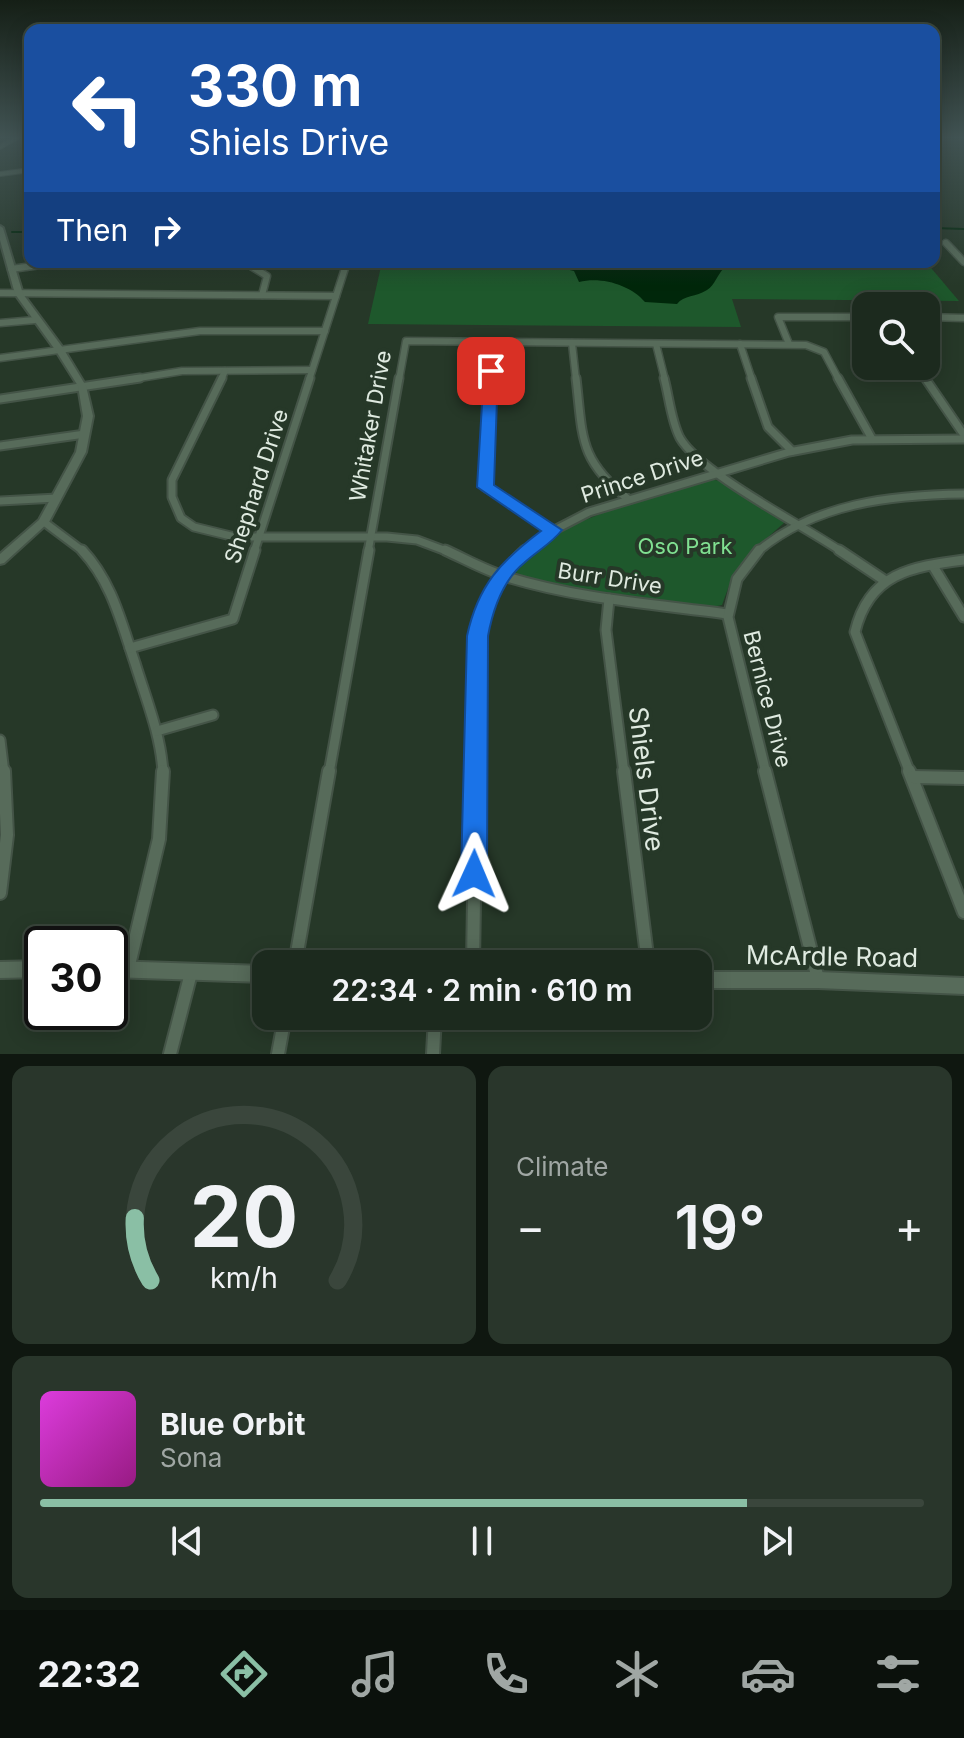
<!DOCTYPE html>
<html lang="en">
<head>
<meta charset="utf-8">
<style>
  body { margin:0; font-family:Inter,sans-serif; background:#29362b; color:#f1f3f6; height:100vh; display:flex; flex-direction:column; font-size:30px; white-space:nowrap }
  * { box-sizing:border-box; margin:0 }
  p { font-size:26px; color:#a0a7a4 }
  .icon { flex:none; width:44px; height:44px; fill:none; stroke:currentColor; stroke-width:2; stroke-linecap:round; stroke-linejoin:round }
  .map { position:relative; height:1054px; overflow:hidden }
  .sheet { display:flex; flex-direction:column; gap:12px; padding:12px; background:#0f1710; flex:1 }
  .sheet>* { flex:none }
  .guide { position:absolute; left:24px; top:24px; width:916px; height:244px; border-radius:16px; box-shadow:0 4px 20px #0003,0 0 0 2px #3a463c; background:#1a4fa0; color:#fff; overflow:hidden }
  .buttons { position:absolute; left:852px; top:292px; display:grid; gap:16px }
  .buttons a { display:grid; place-items:center; width:88px; height:88px; border-radius:16px; background:#1c2a1e; box-shadow:0 4px 20px #0003,0 0 0 2px #3a463c; font-size:40px }
  .speed { position:absolute; left:24px; top:926px; display:flex; gap:16px; font-size:40px; font-weight:700; text-align:center }
  .speed>* { display:grid; place-content:center; width:104px; height:104px; border-radius:50%; background:#1c2a1e; box-shadow:0 4px 20px #0003,0 0 0 2px #3a463c; line-height:1 }
  .speed .limit { border:4px solid #111; border-radius:12px; background:#fff; color:#111 }
  .pin { position:absolute; display:grid; place-items:center; width:68px; height:68px; color:#fff; margin:-34px; border-radius:16px; box-shadow:0 4px 12px #0006 }
  .me { position:absolute; width:88px; margin:-44px; rotate:1deg; stroke-linejoin:round; filter:drop-shadow(0 0 6px #0008) }
  .turn { display:flex; align-items:center; gap:28px; height:168px; padding:0 32px; font-size:36px }
  .turn .icon { width:104px; height:104px; stroke-width:2.5 }
  .turn b { display:block; font-size:56px; line-height:68px }
  .then { display:flex; align-items:center; height:76px; padding:0 32px; background:#0003; gap:16px; font-size:30px }
  .big { font-size:60px; font-weight:600; line-height:1.1 }
  .sheet .widget { flex:1; display:flex; flex-direction:column; justify-content:center; gap:12px; min-width:0; padding:0 28px; border-radius:16px; background:#29362b }
  .sheet .dial { align-items:center; gap:0 }
  .dial svg { height:208px; overflow:visible; fill:none; stroke:#3a463c; stroke-width:7; stroke-linecap:round; text-anchor:middle }
  .dial text { fill:#f1f3f6; stroke:none }
  .song { display:flex; align-items:center; gap:24px }
  .cover { width:96px; height:96px; border-radius:12px; background:linear-gradient(135deg,hsl(300 70% 55%),hsl(310 70% 35%)) }
  .played { height:8px; border-radius:4px; background:linear-gradient(90deg,#8abfa5 80%,#3a463c 80%) }
  .keys { display:flex; justify-content:space-around; direction:ltr }
  .heat { display:flex; justify-content:space-between; align-items:center; font-size:44px; direction:ltr }
  .sheet .tiles { flex:1; display:grid; gap:12px; grid-template-columns:1fr 1fr }
  .widget:last-child { grid-column:span 2 }
  .trip { position:absolute; left:252px; top:950px; width:460px; height:80px; border-radius:16px; background:#1c2a1e; box-shadow:0 4px 20px #0003,0 0 0 2px #3a463c; font-weight:600; line-height:80px; text-align:center }
  .tabs { display:flex; height:128px; justify-content:space-around; align-items:center; background:#0b110c; color:#a0a7a4 }
  .tabs .icon { width:56px; height:56px }
  .tabs .on { color:#8abfa5 }
  .tabs b { font-size:36px; color:#f1f3f6 }
  .map>svg:first-child { display:block }
  .green { fill:#1e582c }
  .water { fill:#00270a }
  .lines { fill:none; stroke-linecap:round; stroke-linejoin:round }
  .stream { stroke:#00270a; stroke-width:2 }
  .street-far4-casing { stroke:#445447; stroke-width:6 }
  .street-far3-casing { stroke:#445447; stroke-width:9 }
  .street-far2-casing { stroke:#445447; stroke-width:11 }
  .street-far1-casing { stroke:#445447; stroke-width:13 }
  .street-casing { stroke:#445447; stroke-width:16 }
  .secondary-casing { stroke:#445447; stroke-width:4 }
  .street-far4 { stroke:#576b5a; stroke-width:4 }
  .street-far3 { stroke:#576b5a; stroke-width:6 }
  .street-far2 { stroke:#576b5a; stroke-width:7 }
  .street-far1 { stroke:#576b5a; stroke-width:9 }
  .street { stroke:#576b5a; stroke-width:12 }
  .secondary { fill:#576b5a; fill-rule:evenodd }
  .route { fill:#1a73e8; stroke:#114b97; stroke-width:2 }
  .labels { text-anchor:middle; dominant-baseline:central; stroke-width:8; stroke-linejoin:round; paint-order:stroke }
  .street-label { font-size:22px; fill:#dfeae0; stroke:#263828 }
  .park-label { font-size:22px; fill:#80e091; stroke:#263828 }
  .near-street-label { font-size:26px; fill:#dfeae0; stroke:#263828 }
</style>
</head>
<body>
<div class="map">
<svg width="964" height="1054" viewBox="0 0 964 1054">
  <rect width="100%" height="100%" fill="#263828"/>
  <g class="green">
    <path d="M 382,262 L 926,262 L 959,301 L 732,299 L 741,327 L 368,324 Z"/>
    <path d="M 708,479 L 721,481 L 783,518 L 785,522 L 748,555 L 730,583 L 722,605 L 712,607 L 572,588 L 521,576 L 514,571 C 524,529 668,492 708,479 Z"/>
  </g>
  <path class="water" d="M 534,262 L 749,262 L 724,268 C 717,275 715,285 707,290 C 696,297 684,295 677,304 L 645,302 C 631,285 601,276 579,282 L 574,271 Z"/>
  <g class="lines">
    <g class="stream">
      <path d="M 934,228 L 964,229"/>
      <path d="M 12,232 L 30,232"/>
    </g>
    <g class="street-far4-casing">
      <g id="street-far4">
        <path d="M 0,147 L 16,138"/>
        <path d="M 0,174 L 30,170"/>
        <path d="M 945,242 L 947,245"/>
      </g>
    </g>
    <g class="street-far3-casing">
      <g id="street-far3">
        <path d="M 946,243 L 964,262"/>
        <path d="M 11,269 L 55,263 L 249,265 L 267,276 L 262,295"/>
        <path d="M 0,293 L 336,296"/>
        <path d="M 912,301 L 915,306"/>
        <path d="M 926,317 L 964,318"/>
        <path d="M 0,323 L 35,320"/>
        <path d="M 572,343 L 576,380"/>
        <path d="M 656,344 L 665,380"/>
        <path d="M 740,344 L 752,380"/>
        <path d="M 789,344 L 778,317 L 866,317"/>
        <path d="M 0,358 L 200,331 L 325,331"/>
        <path d="M 917,366 L 926,380"/>
        <path d="M 127,380 L 182,371 L 312,370"/>
        <path d="M 221,380 L 225,371"/>
        <path d="M 309,380 L 347,262"/>
        <path d="M 399,380 L 406,341 L 806,345 L 824,352 L 839,380"/>
        <path d="M 491,380 L 493,342"/>
      </g>
    </g>
    <g class="street-far2-casing">
      <g id="street-far2">
        <path d="M 222,378 L 172,480 L 172,497 L 181,518 L 194,527 L 235,537 L 387,537 L 417,540 L 449,552"/>
        <path d="M 491,378 L 485,487 L 553,530"/>
        <path d="M 576,378 C 583,437 578,459 628,499"/>
        <path d="M 664,378 C 669,396 671,421 680,438 C 700,473 804,526 842,552"/>
        <path d="M 751,378 L 768,427 L 792,451"/>
        <path d="M 838,378 L 872,439"/>
        <path d="M 925,378 L 964,435"/>
        <path d="M 0,399 L 140,378"/>
        <path d="M 0,446 L 85,434"/>
        <path d="M 0,501 L 57,498"/>
        <path d="M 44,522 L 84,552"/>
        <path d="M 254,552 L 310,378"/>
        <path d="M 368,552 L 399,378"/>
        <path d="M 523,552 L 543,536 L 589,512 L 789,452 L 852,440 L 964,439"/>
        <path d="M 757,552 C 815,503 891,495 964,494"/>
      </g>
    </g>
    <g class="street-far1-casing">
      <g id="street-far1">
        <path d="M 82,550 C 112,582 121,622 135,663 C 146,699 161,735 163,773"/>
        <path d="M 445,550 C 465,559 486,571 507,577 C 579,599 654,604 728,614"/>
        <path d="M 759,550 L 737,579 L 728,617 L 766,773"/>
        <path d="M 839,550 L 884,580"/>
        <path d="M 933,566 L 964,617"/>
        <path d="M 609,599 L 606,630 L 624,773"/>
        <path d="M 130,648 L 233,619 L 255,550"/>
        <path d="M 157,731 L 213,715"/>
        <path d="M 0,740 L 4,773"/>
        <path d="M 329,773 L 369,550"/>
        <path d="M 476,773 C 477,696 462,606 525,550"/>
        <path d="M 910,773 L 855,632 C 869,573 911,567 964,560"/>
      </g>
    </g>
    <g class="street-casing">
      <g id="street">
        <path d="M 624,771 L 648,964"/>
        <path d="M 765,771 L 818,979"/>
        <path d="M 909,771 L 964,912"/>
        <path d="M 913,777 L 964,778"/>
        <path d="M 0,893 L 7,835 L 4,771"/>
        <path d="M 295,964 L 329,771"/>
        <path d="M 473,964 L 476,771"/>
        <path d="M 128,969 L 159,839 L 163,771"/>
        <path d="M 170,1054 L 191,973"/>
        <path d="M 278,1054 L 285,1016"/>
        <path d="M 433,1054 L 435,1016"/>
      </g>
    </g>
    <g class="secondary-casing">
      <g id="secondary">
        <path d="M 0,226 L 3,228 L 23,294 L 63,348 L 86,386 L 93,416 L 86,452 L 49,522 L 4,563 L 0,564 L 0,554 L 39,520 L 76,452 L 83,416 L 78,386 L 56,351 L 15,294 L 0,240 Z"/>
        <path d="M 42,961 L 42,977 L 0,978 L 0,962 Z"/>
        <path d="M 110,961 L 266,966 L 266,982 L 110,977 Z"/>
        <path d="M 698,972 L 818,972 L 964,978 L 964,994 L 818,988 L 698,988 Z"/>
      </g>
    </g>
    <use href="#street-far4" class="street-far4"/>
    <use href="#street-far3" class="street-far3"/>
    <use href="#street-far2" class="street-far2"/>
    <use href="#street-far1" class="street-far1"/>
    <use href="#street" class="street"/>
    <use href="#secondary" class="secondary"/>
  </g>
  <linearGradient id="sky" x2="0" y2="1"><stop stop-color="#151f16"/><stop offset="0.48" stop-color="#415353"/><stop offset="1" stop-color="#415353" stop-opacity="0"/></linearGradient>
  <rect width="964" height="286" fill="url(#sky)"/>
  <path class="route" d="M 491,366 L 498,371 L 494,485 L 562,530 C 552,543 536,552 524,563 C 502,581 493,609 488,636 L 487,874 L 483,883 L 474,886 L 465,883 L 461,874 L 467,636 C 478,585 501,561 541,531 L 477,487 L 484,371 Z"/>
  <g class="labels">
    <g class="street-label">
      <text transform="translate(370 426) rotate(-80)">Whitaker Drive</text>
      <text transform="translate(642 476) rotate(-18)">Prince Drive</text>
      <text transform="translate(256 486) rotate(-72)">Shephard Drive</text>
      <text transform="translate(610 578) rotate(9)">Burr Drive</text>
      <text transform="translate(768 699) rotate(76)">Bernice Drive</text>
    </g>
    <g class="park-label">
      <text x="685" y="546">Oso Park</text>
    </g>
    <g class="near-street-label">
      <text transform="translate(647 779) rotate(83)">Shiels Drive</text>
      <text transform="translate(832 956) rotate(1)">McArdle Road</text>
    </g>
  </g>
</svg>
<div class="buttons">
<a><svg class="icon" aria-label="search" viewBox="0 0 24 24"><circle cx="10" cy="10" r="6"/><path d="M15 15l6 6"/></svg></a>
</div>
<div class="speed"><div class="limit">30</div></div>
<div class="pin" style="left:491px;top:371px;background:#d93025"><svg class="icon" aria-label="arrive" viewBox="0 0 24 24"><path d="M6 21V4h12l-3 4 3 4H6"/></svg></div>
<svg class="me" style="left:474px;top:874px" viewBox="-20 -20 40 40"><path d="M0-17L14 15 0 8-14 15z" fill="#1a73e8" stroke="#fff" stroke-width="4"/></svg>
<div class="trip">22:34 · 2 min · 610 m</div>
<div class="guide">
<div class="turn"><svg class="icon" aria-label="left" viewBox="0 0 24 24"><path d="M17 20v-9H6M10 6l-5 5 5 5"/></svg><div><b>330 m</b>Shiels Drive</div></div>
<div class="then">Then<svg class="icon" aria-label="right" viewBox="0 0 24 24"><path d="M7 20v-9h11M14 6l5 5-5 5"/></svg></div>
</div>
</div>
<section class="sheet">
<div class="tiles">
<div class="widget dial"><svg viewBox="0 0 100 80">
<path d="M14 69A42 42 0 1 1 86 69"/>
<path d="M14 69A42 42 0 0 1 8 45" stroke="#8abfa5"/>
<text x="50" y="56" font-size="32" font-weight="700">20</text>
<text x="50" y="72" font-size="11">km/h</text>
</svg></div>
<div class="widget"><p>Climate</p>
<div class="heat"><a>−</a><b class="big">19°</b><a>+</a></div>
</div>
<div class="widget">
<div class="song"><i class="cover"></i><div><b>Blue Orbit</b><p>Sona</p></div></div>
<div class="played"></div>
<div class="keys"><svg class="icon" aria-label="previous" viewBox="0 0 24 24"><path d="M18 5L8 12l10 7zM5 5v14"/></svg><svg class="icon" aria-label="pause" viewBox="0 0 24 24"><path d="M8 5v14M16 5v14"/></svg><svg class="icon" aria-label="next" viewBox="0 0 24 24"><path d="M6 5l10 7-10 7zM19 5v14"/></svg></div>
</div>
</div>
</section>
<nav class="tabs">
<b>22:32</b>
<svg class="icon on" aria-label="directions" viewBox="0 0 24 24"><path d="M12 3l9 9-9 9-9-9zM9 14v-3h6M13 9l2 2-2 2"/></svg>
<svg class="icon" aria-label="music" viewBox="0 0 24 24"><path d="M9 18V5l10-2v13"/><circle cx="6" cy="18" r="3"/><circle cx="16" cy="16" r="3"/></svg>
<svg class="icon" aria-label="phone" viewBox="0 0 24 24"><path d="M5 4h4l2 5-3 2q2 4 5 5l2-3 5 2v4C11 20 4 13 5 4z"/></svg>
<svg class="icon" aria-label="climate" viewBox="0 0 24 24"><path d="M12 3v18M4 7l16 10M4 17L20 7"/></svg>
<svg class="icon" aria-label="car" viewBox="0 0 24 24"><path d="M5 17H2v-5l4-1 3-4h7l3 4 3 1v5h-3M9 17h6M6 11h13"/><circle cx="7" cy="17" r="2"/><circle cx="17" cy="17" r="2"/></svg>
<svg class="icon" aria-label="filters" viewBox="0 0 24 24"><path d="M4 7h16M4 17h16"/><circle cx="9" cy="7" r="2"/><circle cx="15" cy="17" r="2"/></svg>
</nav>
</body>
</html>
